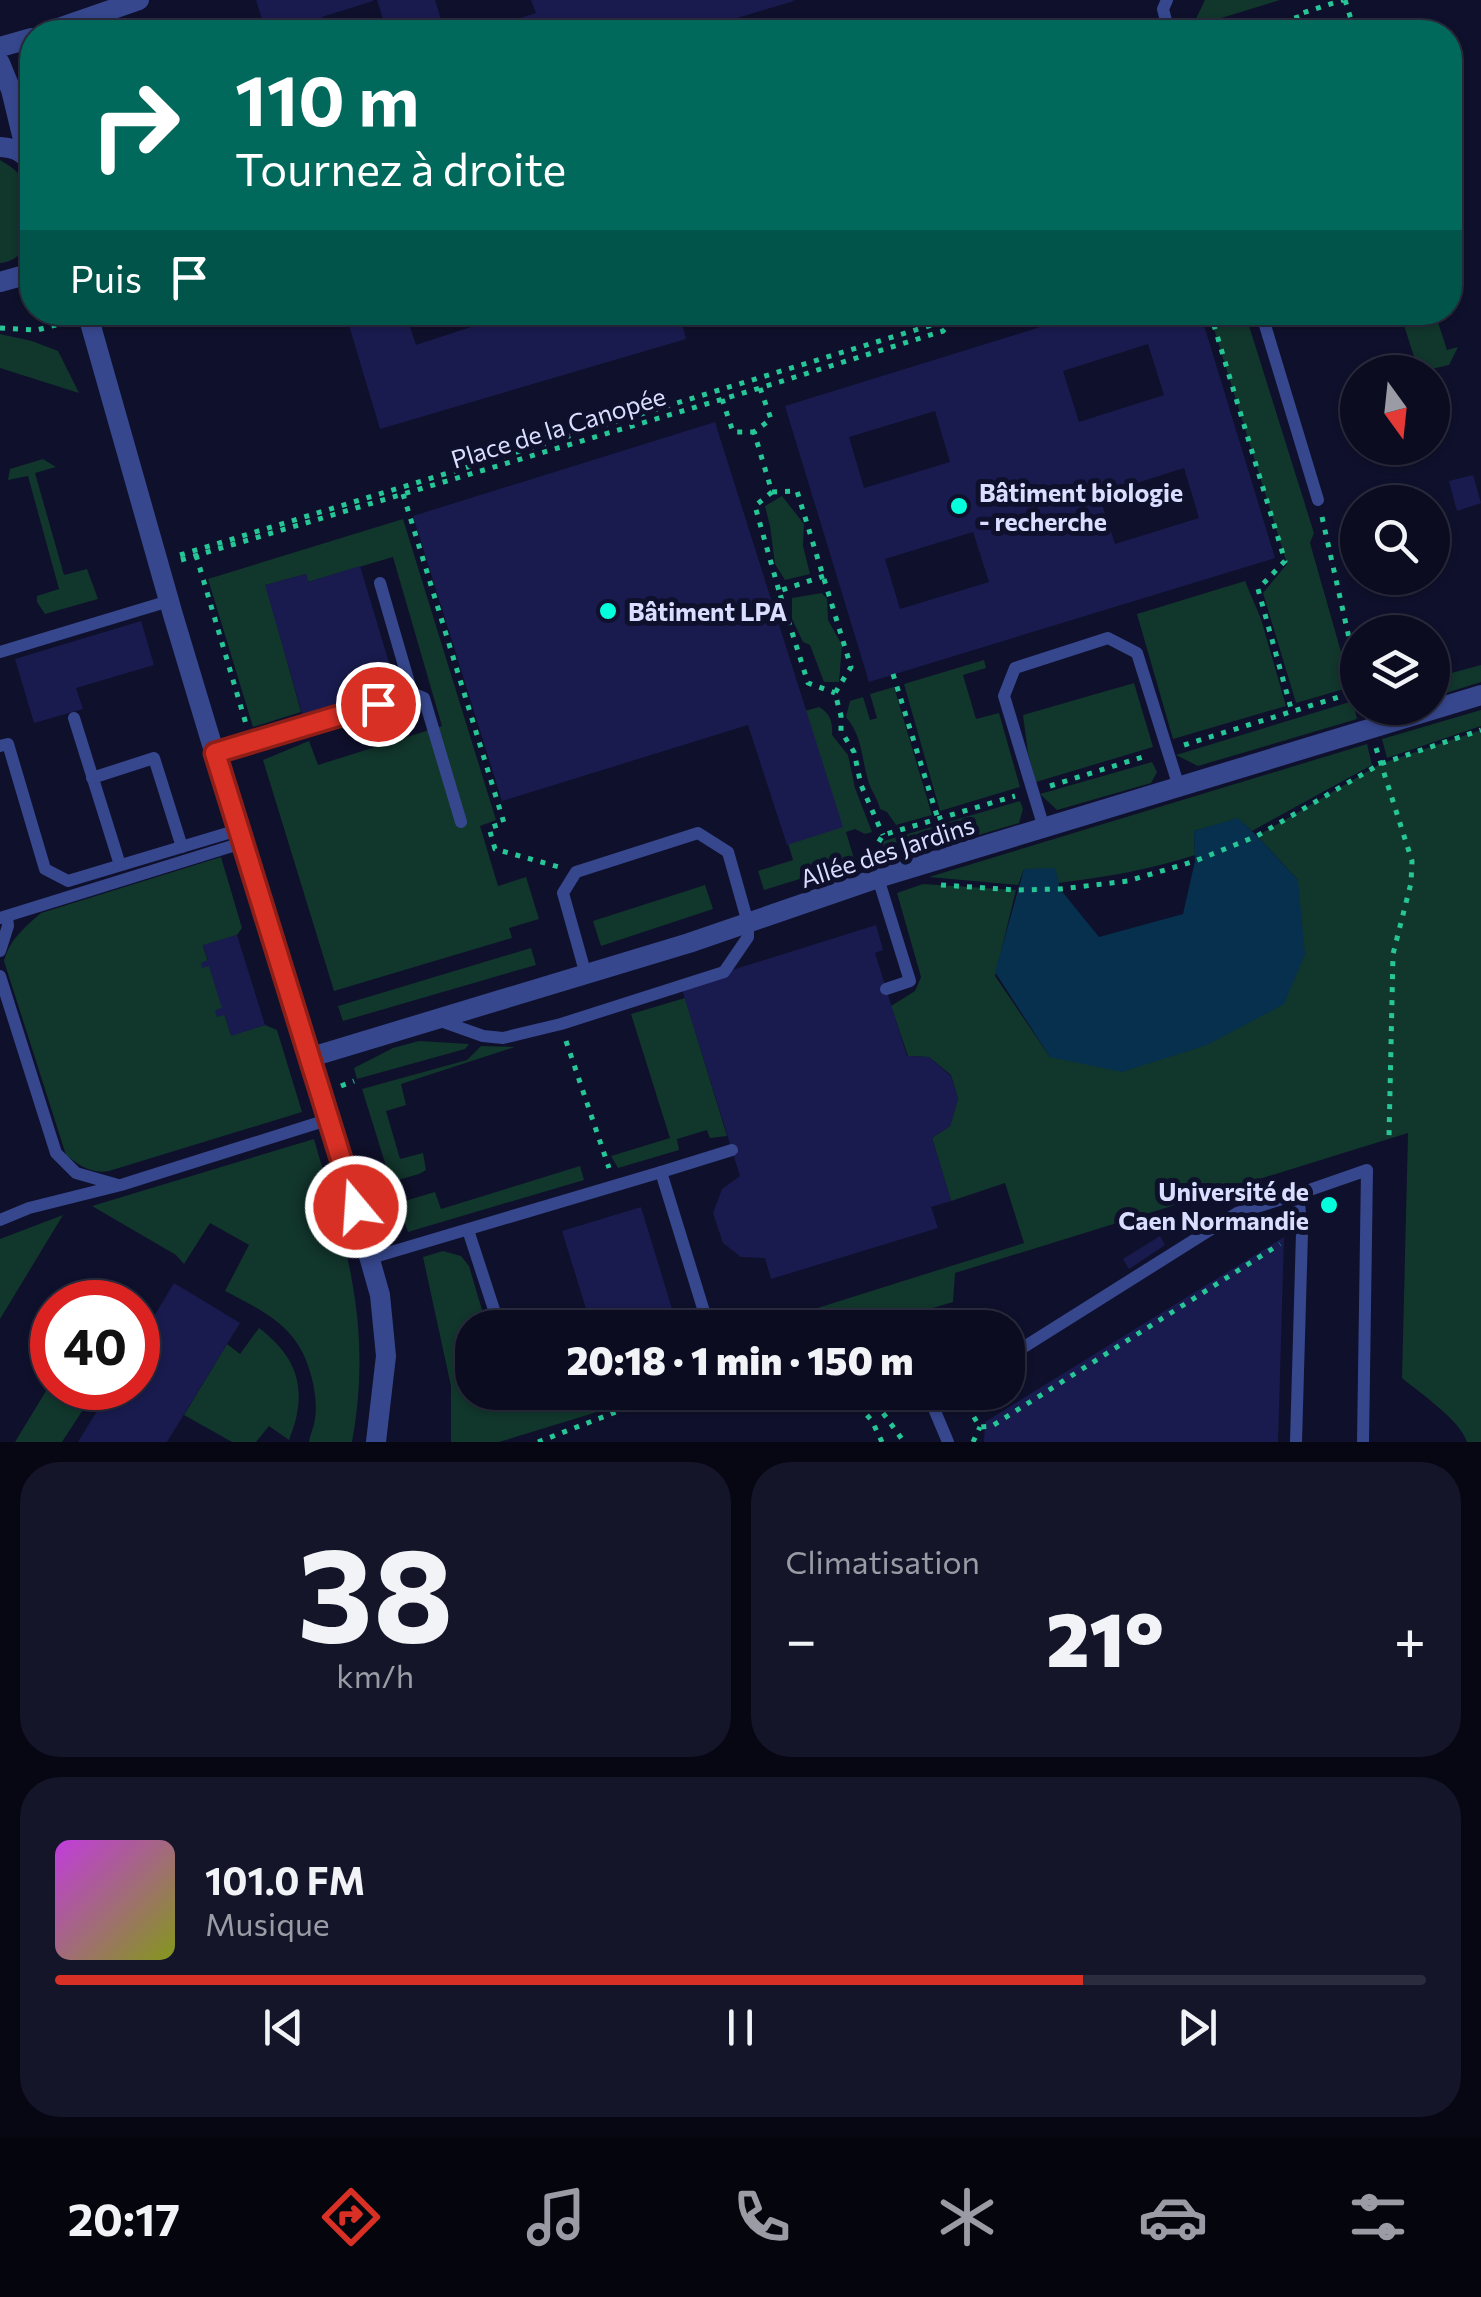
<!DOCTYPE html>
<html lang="fr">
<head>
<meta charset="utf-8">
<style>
  body { margin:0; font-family:Commissioner,sans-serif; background:#141529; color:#f1f3f6; height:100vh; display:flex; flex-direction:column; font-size:38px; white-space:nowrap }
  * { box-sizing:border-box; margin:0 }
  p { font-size:32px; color:#9a9ba5 }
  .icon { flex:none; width:55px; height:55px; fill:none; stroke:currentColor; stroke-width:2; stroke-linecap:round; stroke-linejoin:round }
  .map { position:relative; height:1442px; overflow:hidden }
  .drawer { display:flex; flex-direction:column; gap:20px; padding:20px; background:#060712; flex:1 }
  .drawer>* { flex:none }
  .banner { position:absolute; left:20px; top:20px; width:1442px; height:305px; border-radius:40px; box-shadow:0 2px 8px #0004,0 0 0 2px #2b2c3e; background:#00695c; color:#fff; overflow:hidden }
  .needle { width:65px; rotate:165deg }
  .controls { position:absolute; left:1340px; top:355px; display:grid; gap:20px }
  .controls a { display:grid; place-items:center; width:110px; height:110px; border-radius:50%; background:#0b0c20; box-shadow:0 2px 8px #0004,0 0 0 2px #2b2c3e; font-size:50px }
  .speed { position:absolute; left:30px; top:1280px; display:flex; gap:20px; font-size:50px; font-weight:700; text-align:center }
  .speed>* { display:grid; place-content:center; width:130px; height:130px; border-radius:50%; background:#0b0c20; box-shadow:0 2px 8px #0004,0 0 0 2px #2b2c3e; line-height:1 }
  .speed .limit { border:15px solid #d22; background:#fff; color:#111 }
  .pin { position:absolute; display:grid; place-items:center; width:85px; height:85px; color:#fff; margin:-42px; border:5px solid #fff; border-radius:50%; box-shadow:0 2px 10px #0007 }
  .me { position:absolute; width:110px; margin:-55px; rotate:342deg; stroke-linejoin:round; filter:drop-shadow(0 0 8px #0008) }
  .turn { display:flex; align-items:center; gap:35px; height:210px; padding:0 50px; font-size:45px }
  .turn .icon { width:130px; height:130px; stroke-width:2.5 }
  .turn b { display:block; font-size:70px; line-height:85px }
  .then { display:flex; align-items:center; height:95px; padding:0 50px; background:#0003; gap:20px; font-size:38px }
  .big { font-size:75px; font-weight:800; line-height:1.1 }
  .drawer .card { flex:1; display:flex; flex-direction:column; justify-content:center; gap:15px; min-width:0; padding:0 35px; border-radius:40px; background:#141529 }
  .drawer .dial { align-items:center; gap:0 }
  .dial b { font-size:130px; line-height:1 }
  .song { display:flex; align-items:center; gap:30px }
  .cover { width:120px; height:120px; border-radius:15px; background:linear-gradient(135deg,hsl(290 70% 55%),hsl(70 70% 35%)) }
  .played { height:10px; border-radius:5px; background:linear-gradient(90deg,#d93025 75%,#2b2c3e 75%) }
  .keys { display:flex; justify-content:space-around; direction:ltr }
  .heat { display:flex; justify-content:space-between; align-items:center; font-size:55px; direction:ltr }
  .drawer .tiles { flex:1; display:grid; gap:20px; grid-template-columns:1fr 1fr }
  .card:last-child { grid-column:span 2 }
  .trip { position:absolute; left:455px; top:1310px; width:570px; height:100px; border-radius:40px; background:#0b0c20; box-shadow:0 2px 8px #0004,0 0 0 2px #2b2c3e; font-weight:800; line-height:100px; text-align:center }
  .dock { display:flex; height:160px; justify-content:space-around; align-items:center; background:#04050d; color:#9a9ba5 }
  .dock .icon { width:70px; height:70px }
  .dock .active { color:#d93025 }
  .dock b { font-size:45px; color:#f1f3f6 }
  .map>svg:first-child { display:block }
  .green { fill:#11362c }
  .water { fill:#06304d }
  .building { fill:#191b4e; fill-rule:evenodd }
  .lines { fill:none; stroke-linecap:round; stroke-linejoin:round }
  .path { stroke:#26c697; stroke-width:5; stroke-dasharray:5 8; stroke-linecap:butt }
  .service { stroke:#36478e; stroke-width:12 }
  .minor { stroke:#36478e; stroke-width:20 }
  .tertiary { stroke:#36478e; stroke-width:20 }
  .route-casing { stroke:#8d1f18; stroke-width:25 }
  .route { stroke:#d93025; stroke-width:18 }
  .poi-dot { fill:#05ffdd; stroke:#0f102b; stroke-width:4 }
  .labels { text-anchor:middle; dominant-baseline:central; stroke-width:10; stroke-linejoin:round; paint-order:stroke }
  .street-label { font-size:25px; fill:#d9ddff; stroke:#0f102b }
  .poi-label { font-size:25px; font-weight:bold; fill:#d9ddff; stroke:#0f102b; text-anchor:start }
</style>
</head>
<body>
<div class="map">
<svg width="1481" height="1442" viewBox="0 0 1481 1442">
  <rect width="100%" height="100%" fill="#0f102b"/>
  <g class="green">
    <path d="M 1205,0 L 1280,0 L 1192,27 Z"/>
    <path d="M 0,160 C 6,164 15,168 19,175 C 34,200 39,260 0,263 Z"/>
    <path d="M 1209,313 L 1245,313 L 1314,533 L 1310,543 L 1351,687 L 1296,703 L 1263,593 L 1287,564 Z"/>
    <path d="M 1400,313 L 1435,313 L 1447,350 L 1458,347 L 1449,365 L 1419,372 Z"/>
    <path d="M 0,334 L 32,341 L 58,351 L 79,393 L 0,368 Z"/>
    <path d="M 43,459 L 56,467 L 35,473 L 64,575 L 87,569 L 98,599 L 45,614 L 37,602 L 37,596 L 59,589 L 28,476 L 8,480 L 10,469 Z"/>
    <path d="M 782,496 L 804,524 L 803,546 L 810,574 L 785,580 L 775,564 L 770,526 L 765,506 Z"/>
    <path d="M 403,519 L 496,820 L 480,826 L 498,886 L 526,877 L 539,919 L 509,928 L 512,938 L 334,991 L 263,760 L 309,741 L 318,765 L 442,726 L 393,557 L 308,582 L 306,574 L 266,585 L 301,712 L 253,727 L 208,579 Z"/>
    <path d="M 1245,581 L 1261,619 L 1286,706 L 1173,739 L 1137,614 Z"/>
    <path d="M 822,593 L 827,599 L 828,620 L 842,645 L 839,682 L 824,682 L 810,645 L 803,642 L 792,619 L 792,598 Z"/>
    <path d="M 984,660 L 986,668 L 963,675 L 976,719 L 999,713 L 1020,787 L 940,811 L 904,684 Z"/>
    <path d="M 1481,665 L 1481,682 L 1433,697 L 1433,678 Z"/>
    <path d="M 1134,683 L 1153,747 L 1036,782 L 1028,753 L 1023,715 Z"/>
    <path d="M 894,687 L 932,815 L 896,825 L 887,812 L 880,809 C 878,800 874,795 870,786 C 861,762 864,738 846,717 L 850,701 L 863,697 L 870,720 L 877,718 L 870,694 Z"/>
    <path d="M 1353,701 L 1357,719 L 1198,766 L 1176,755 Z"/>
    <path d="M 819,707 C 830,713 833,722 832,735 L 848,755 L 855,788 L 872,832 L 865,834 L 855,829 L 846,832 L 855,862 L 764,890 L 758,871 L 793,860 L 787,840 L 805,711 Z"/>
    <path d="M 1481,710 L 1481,726 L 1387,758 L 1382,739 Z"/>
    <path d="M 1481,730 L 1481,1442 L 1467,1442 C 1460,1420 1420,1393 1402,1378 L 1408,1133 L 955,1273 L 953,1302 L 870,1327 L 754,1328 L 1024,1243 L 1005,1183 L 951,1201 L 932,1138 L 950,1126 L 958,1099 L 951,1075 L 929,1057 L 908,1056 L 891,1006 L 915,991 L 921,977 L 897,893 L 923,884 L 1016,890 L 995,976 L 1050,1057 L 1298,880 L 1257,836 L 1380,764 Z"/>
    <path d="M 1367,744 L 1372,765 L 1252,831 L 1238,819 L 1194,831 L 1195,855 C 1150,870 1105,877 1058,883 L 1055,869 L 1024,869 L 1018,885 L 929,877 Z"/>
    <path d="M 1152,762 L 1157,772 L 1151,783 L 1057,810 L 1040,794 Z"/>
    <path d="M 1020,801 L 1023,809 L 1019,823 L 878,865 L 884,841 Z"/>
    <path d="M 221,857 L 242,928 L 237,935 L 203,946 L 231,1035 L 265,1025 L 277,1030 L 302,1112 L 109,1171 C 91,1174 80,1166 66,1155 L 4,961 C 10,939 24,928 41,913 Z"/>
    <path d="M 705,885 L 713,909 L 601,946 L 593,921 Z"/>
    <path d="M 531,948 L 536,965 L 343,1021 L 338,1006 Z"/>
    <path d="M 685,998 L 727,1136 L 710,1138 L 707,1130 L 677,1139 L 679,1150 L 618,1168 L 611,1156 L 670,1138 L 631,1014 Z"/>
    <path d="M 419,1041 L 469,1044 L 465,1049 L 357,1079 L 354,1068 L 393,1048 Z"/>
    <path d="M 481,1046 L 515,1047 L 401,1084 L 406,1105 L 386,1111 L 400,1159 L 423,1153 L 426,1170 L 419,1174 L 391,1182 L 362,1089 L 467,1060 Z"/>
    <path d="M 314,1139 C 327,1186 344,1233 352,1281 C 362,1334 362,1389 352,1442 L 309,1442 C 310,1434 314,1427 315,1419 C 317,1406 315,1391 312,1379 C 300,1328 269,1314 225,1291 L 249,1245 L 210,1223 L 184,1264 L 176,1255 L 92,1206 Z"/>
    <path d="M 580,1166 L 584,1180 L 408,1232 L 398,1203 L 435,1192 L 441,1209 Z"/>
    <path d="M 63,1215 L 0,1319 L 0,1239 Z"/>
    <path d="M 443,1251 L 461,1256 L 469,1266 L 487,1327 L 472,1328 L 472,1392 L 518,1392 L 533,1395 L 541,1392 L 659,1393 L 499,1442 L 451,1442 L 451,1386 L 423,1257 Z"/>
    <path d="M 259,1328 C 300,1359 308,1393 289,1440 L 269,1426 L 256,1442 L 232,1442 L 184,1415 L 227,1344 L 240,1354 Z"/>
    <path d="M 52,1381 L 52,1388 L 97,1388 L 62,1442 L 15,1442 Z"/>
  </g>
  <path class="water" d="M 1238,818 L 1257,836 L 1298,880 L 1305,954 L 1284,1004 L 1207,1045 L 1122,1072 L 1050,1057 L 995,972 L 1024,869 L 1055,868 L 1060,889 L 1099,937 L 1183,914 L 1195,861 L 1194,831 Z"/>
  <g class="building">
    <path d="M 256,0 L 373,0 L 373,1 L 322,17 L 327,32 L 266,32 Z"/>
    <path d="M 377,0 L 435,0 L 445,32 L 387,32 Z"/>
    <path d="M 531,0 L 794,0 L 794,1 L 690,32 L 477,32 L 536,13 Z"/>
    <path d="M 345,312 L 405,312 L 416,345 L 471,327 L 466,312 L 513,312 L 514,316 L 524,312 L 679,312 L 686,339 L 380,429 Z"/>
    <path d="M 1089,312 L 1200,312 L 1275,558 L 869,682 L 785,406 ZM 1148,344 L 1164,395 L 1079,422 L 1063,371 ZM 935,411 L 950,462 L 864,488 L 849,437 ZM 1184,468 L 1199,518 L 1115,544 L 1099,495 ZM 973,532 L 989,582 L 900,609 L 885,559 Z"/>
    <path d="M 715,422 L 843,827 L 787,845 L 748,725 L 502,801 L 413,516 Z"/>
    <path d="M 1473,475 L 1481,503 L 1457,511 L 1449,481 Z"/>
    <path d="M 360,566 L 393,676 L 344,691 L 348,703 L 303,717 L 265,585 L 306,574 L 308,582 Z"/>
    <path d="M 141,621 L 154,665 L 76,688 L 83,709 L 34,723 L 15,659 Z"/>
    <path d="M 876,925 L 883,950 L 875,953 L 907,1056 L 929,1057 L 951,1076 L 958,1099 L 950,1126 L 932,1138 L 951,1201 L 931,1207 L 938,1228 L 771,1279 L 765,1258 L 741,1257 L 723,1243 L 713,1213 L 722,1189 L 740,1176 L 681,986 Z"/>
    <path d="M 237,935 L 265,1025 L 231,1036 L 225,1015 L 217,1017 L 215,1010 L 222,1008 L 209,966 L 202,968 L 201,963 L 208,960 L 203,945 Z"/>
    <path d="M 641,1207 L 676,1322 L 658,1328 L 592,1328 L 562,1231 Z"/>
    <path d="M 1160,1236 L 1165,1245 L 1129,1269 L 1123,1259 Z"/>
    <path d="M 1284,1237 L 1278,1442 L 984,1442 L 985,1422 Z"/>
    <path d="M 174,1283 L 240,1323 L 227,1344 L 167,1442 L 78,1442 L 111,1388 L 138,1388 L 138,1343 Z"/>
  </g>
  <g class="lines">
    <g class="path">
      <path d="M 1345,0 L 1355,32"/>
      <path d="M 1302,32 L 1296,15 L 1343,0"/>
      <path d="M 993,312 L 1016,319 L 1039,312"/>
      <path d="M 1210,312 L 1285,561 L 1258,589 L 1292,712"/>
      <path d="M 0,328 L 37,330 L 56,325"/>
      <path d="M 760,388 L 771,419 L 754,432 L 772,492 L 797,491 L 851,667 L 835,693 L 841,716 L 841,731 L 854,752 L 861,785 L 883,835"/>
      <path d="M 722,399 L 733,432 L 754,432"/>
      <path d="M 772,492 L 755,506 L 779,591"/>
      <path d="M 403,494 L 504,823 L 489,828 L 495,849 L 559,867"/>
      <path d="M 1322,517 L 1358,678"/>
      <path d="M 180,555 L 935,324 L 949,312"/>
      <path d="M 196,555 L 246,724"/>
      <path d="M 181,560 L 760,388 L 943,331 L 961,312"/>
      <path d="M 824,576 L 779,591 L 808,683 L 835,693"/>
      <path d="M 893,674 L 938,819"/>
      <path d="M 1184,745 L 1358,691"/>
      <path d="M 1376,748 L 1412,861 L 1411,883 L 1393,954 L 1389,1137"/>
      <path d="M 1050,786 L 1149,755"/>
      <path d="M 872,853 L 883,835 L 1015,796"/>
      <path d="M 941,885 L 1016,890 L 1060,889 L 1128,881 L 1195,861 L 1257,836 L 1380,764 L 1481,730"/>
      <path d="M 566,1041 L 609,1168"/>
      <path d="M 341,1086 L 354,1081"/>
      <path d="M 967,1406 L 980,1427 L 992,1426 L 1280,1244"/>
      <path d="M 538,1442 L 616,1412 L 681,1392"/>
      <path d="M 882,1442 L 872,1421 L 854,1400 L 859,1393 L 883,1413 L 904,1442"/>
      <path d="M 973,1442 L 980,1427"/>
    </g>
    <g class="service">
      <path d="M 1167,0 L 1163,9 L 1169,32"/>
      <path d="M 1261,312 L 1318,500"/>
      <path d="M 0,652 L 169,601"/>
      <path d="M 412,693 L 424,698 L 461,822"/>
      <path d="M 74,718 L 120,865"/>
      <path d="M 0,746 L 8,744 L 45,869 L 68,881 L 238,830"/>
      <path d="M 215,753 L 412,693 L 380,583"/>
      <path d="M 92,778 L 154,758 L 182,847"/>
      <path d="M 1044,828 L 1004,696 L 1015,668 L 1108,638 L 1137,653 L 1179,787"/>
      <path d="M 878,878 L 910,981 L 886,989"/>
      <path d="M 0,918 L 242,843"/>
      <path d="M 0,951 L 8,926 L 7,916"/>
      <path d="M 0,976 L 56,1153 L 76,1173 L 118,1185"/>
      <path d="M 438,1020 L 483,1036 L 503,1038 L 561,1024 L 724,972 L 748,937 L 748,923 L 728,852 L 698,833 L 576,872 L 563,893 L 586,975"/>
      <path d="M 661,1172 L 732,1150"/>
      <path d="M 0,1220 L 29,1208 L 121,1185 L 327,1120"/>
      <path d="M 468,1230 L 500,1328"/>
      <path d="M 371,1258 L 661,1172 L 706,1318 L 701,1328"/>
      <path d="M 1008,1357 L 1237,1213 L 1298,1194"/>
      <path d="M 916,1392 L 932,1404 L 948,1442"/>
      <path d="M 932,1404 L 951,1392"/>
      <path d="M 1296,1442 L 1302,1232 L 1298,1194 L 1367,1170 L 1363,1442"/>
    </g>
    <g class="minor">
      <path d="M 47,32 L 139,0"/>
      <path d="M 0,47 L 32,38"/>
      <path d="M 0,63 L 11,90 L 27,156"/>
    </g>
    <g class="tertiary">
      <path d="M 0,147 C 17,148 26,153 32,168"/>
      <path d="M 0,282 L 32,273"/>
      <path d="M 87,312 L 173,615 L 257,894 L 355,1207 L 380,1295 L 386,1356 L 376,1442"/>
      <path d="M 308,1058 L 689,943 L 878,878 L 1481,695"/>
    </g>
  </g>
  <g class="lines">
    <g class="route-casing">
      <path id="route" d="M 356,1207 L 215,753 L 378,704"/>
    </g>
    <use href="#route" class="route"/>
  </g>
  <g class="poi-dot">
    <circle cx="959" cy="506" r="10"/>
    <circle cx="608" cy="611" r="10"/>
    <circle cx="1329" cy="1205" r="10"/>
  </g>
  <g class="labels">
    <g class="street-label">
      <text transform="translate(558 427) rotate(-17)">Place de la Canopée</text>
      <text transform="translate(887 851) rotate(-18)">Allée des Jardins</text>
    </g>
    <g class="poi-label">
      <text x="979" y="492">Bâtiment biologie<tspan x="979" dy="29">- recherche</tspan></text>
      <text x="628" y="611">Bâtiment LPA</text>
      <text x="1309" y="1191" text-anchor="end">Université de<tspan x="1309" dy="29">Caen Normandie</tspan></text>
    </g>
  </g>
</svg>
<div class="controls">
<a><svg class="needle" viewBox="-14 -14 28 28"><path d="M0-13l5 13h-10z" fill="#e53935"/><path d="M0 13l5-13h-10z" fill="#9a9ba5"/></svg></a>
<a><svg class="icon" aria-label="search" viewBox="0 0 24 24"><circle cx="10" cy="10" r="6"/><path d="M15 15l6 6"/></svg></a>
<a><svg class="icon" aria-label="layers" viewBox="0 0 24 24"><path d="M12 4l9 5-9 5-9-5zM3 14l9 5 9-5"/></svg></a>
</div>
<div class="speed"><div class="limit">40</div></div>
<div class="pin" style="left:378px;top:704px;background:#d93025"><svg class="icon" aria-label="arrive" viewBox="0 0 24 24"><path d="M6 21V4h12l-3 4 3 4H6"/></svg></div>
<svg class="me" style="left:356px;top:1207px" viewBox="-20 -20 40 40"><circle r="17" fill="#d93025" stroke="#fff" stroke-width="3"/><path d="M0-11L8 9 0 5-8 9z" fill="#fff"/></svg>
<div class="trip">20:18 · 1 min · 150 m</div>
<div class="banner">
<div class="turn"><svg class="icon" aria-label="right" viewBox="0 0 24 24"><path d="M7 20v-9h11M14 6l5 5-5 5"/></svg><div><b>110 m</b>Tournez à droite</div></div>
<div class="then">Puis<svg class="icon" aria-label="arrive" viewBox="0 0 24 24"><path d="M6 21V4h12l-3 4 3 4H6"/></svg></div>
</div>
</div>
<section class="drawer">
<div class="tiles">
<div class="card dial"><b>38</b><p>km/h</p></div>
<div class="card"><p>Climatisation</p>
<div class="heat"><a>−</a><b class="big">21°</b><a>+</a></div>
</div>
<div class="card">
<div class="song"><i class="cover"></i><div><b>101.0 FM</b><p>Musique</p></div></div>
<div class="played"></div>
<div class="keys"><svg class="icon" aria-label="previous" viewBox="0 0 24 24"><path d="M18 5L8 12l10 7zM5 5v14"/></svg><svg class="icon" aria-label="pause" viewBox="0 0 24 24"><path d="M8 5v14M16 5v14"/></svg><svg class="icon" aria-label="next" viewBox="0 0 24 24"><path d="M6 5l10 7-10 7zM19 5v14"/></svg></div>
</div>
</div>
</section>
<nav class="dock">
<b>20:17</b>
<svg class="icon active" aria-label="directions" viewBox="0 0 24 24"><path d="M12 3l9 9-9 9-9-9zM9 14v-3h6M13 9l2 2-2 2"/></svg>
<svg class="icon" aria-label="music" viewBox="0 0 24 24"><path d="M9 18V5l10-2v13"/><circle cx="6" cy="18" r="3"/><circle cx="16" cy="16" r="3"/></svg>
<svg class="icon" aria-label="phone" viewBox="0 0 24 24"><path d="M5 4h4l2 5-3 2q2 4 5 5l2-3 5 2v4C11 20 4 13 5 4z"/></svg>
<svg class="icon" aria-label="climate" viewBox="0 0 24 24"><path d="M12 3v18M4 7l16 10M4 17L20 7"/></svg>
<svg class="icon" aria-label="car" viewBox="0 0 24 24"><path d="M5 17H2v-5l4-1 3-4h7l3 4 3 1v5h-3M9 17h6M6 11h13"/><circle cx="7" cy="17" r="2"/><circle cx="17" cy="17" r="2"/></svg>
<svg class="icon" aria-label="filters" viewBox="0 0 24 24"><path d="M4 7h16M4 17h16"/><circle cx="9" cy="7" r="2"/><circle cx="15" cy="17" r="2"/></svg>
</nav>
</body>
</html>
